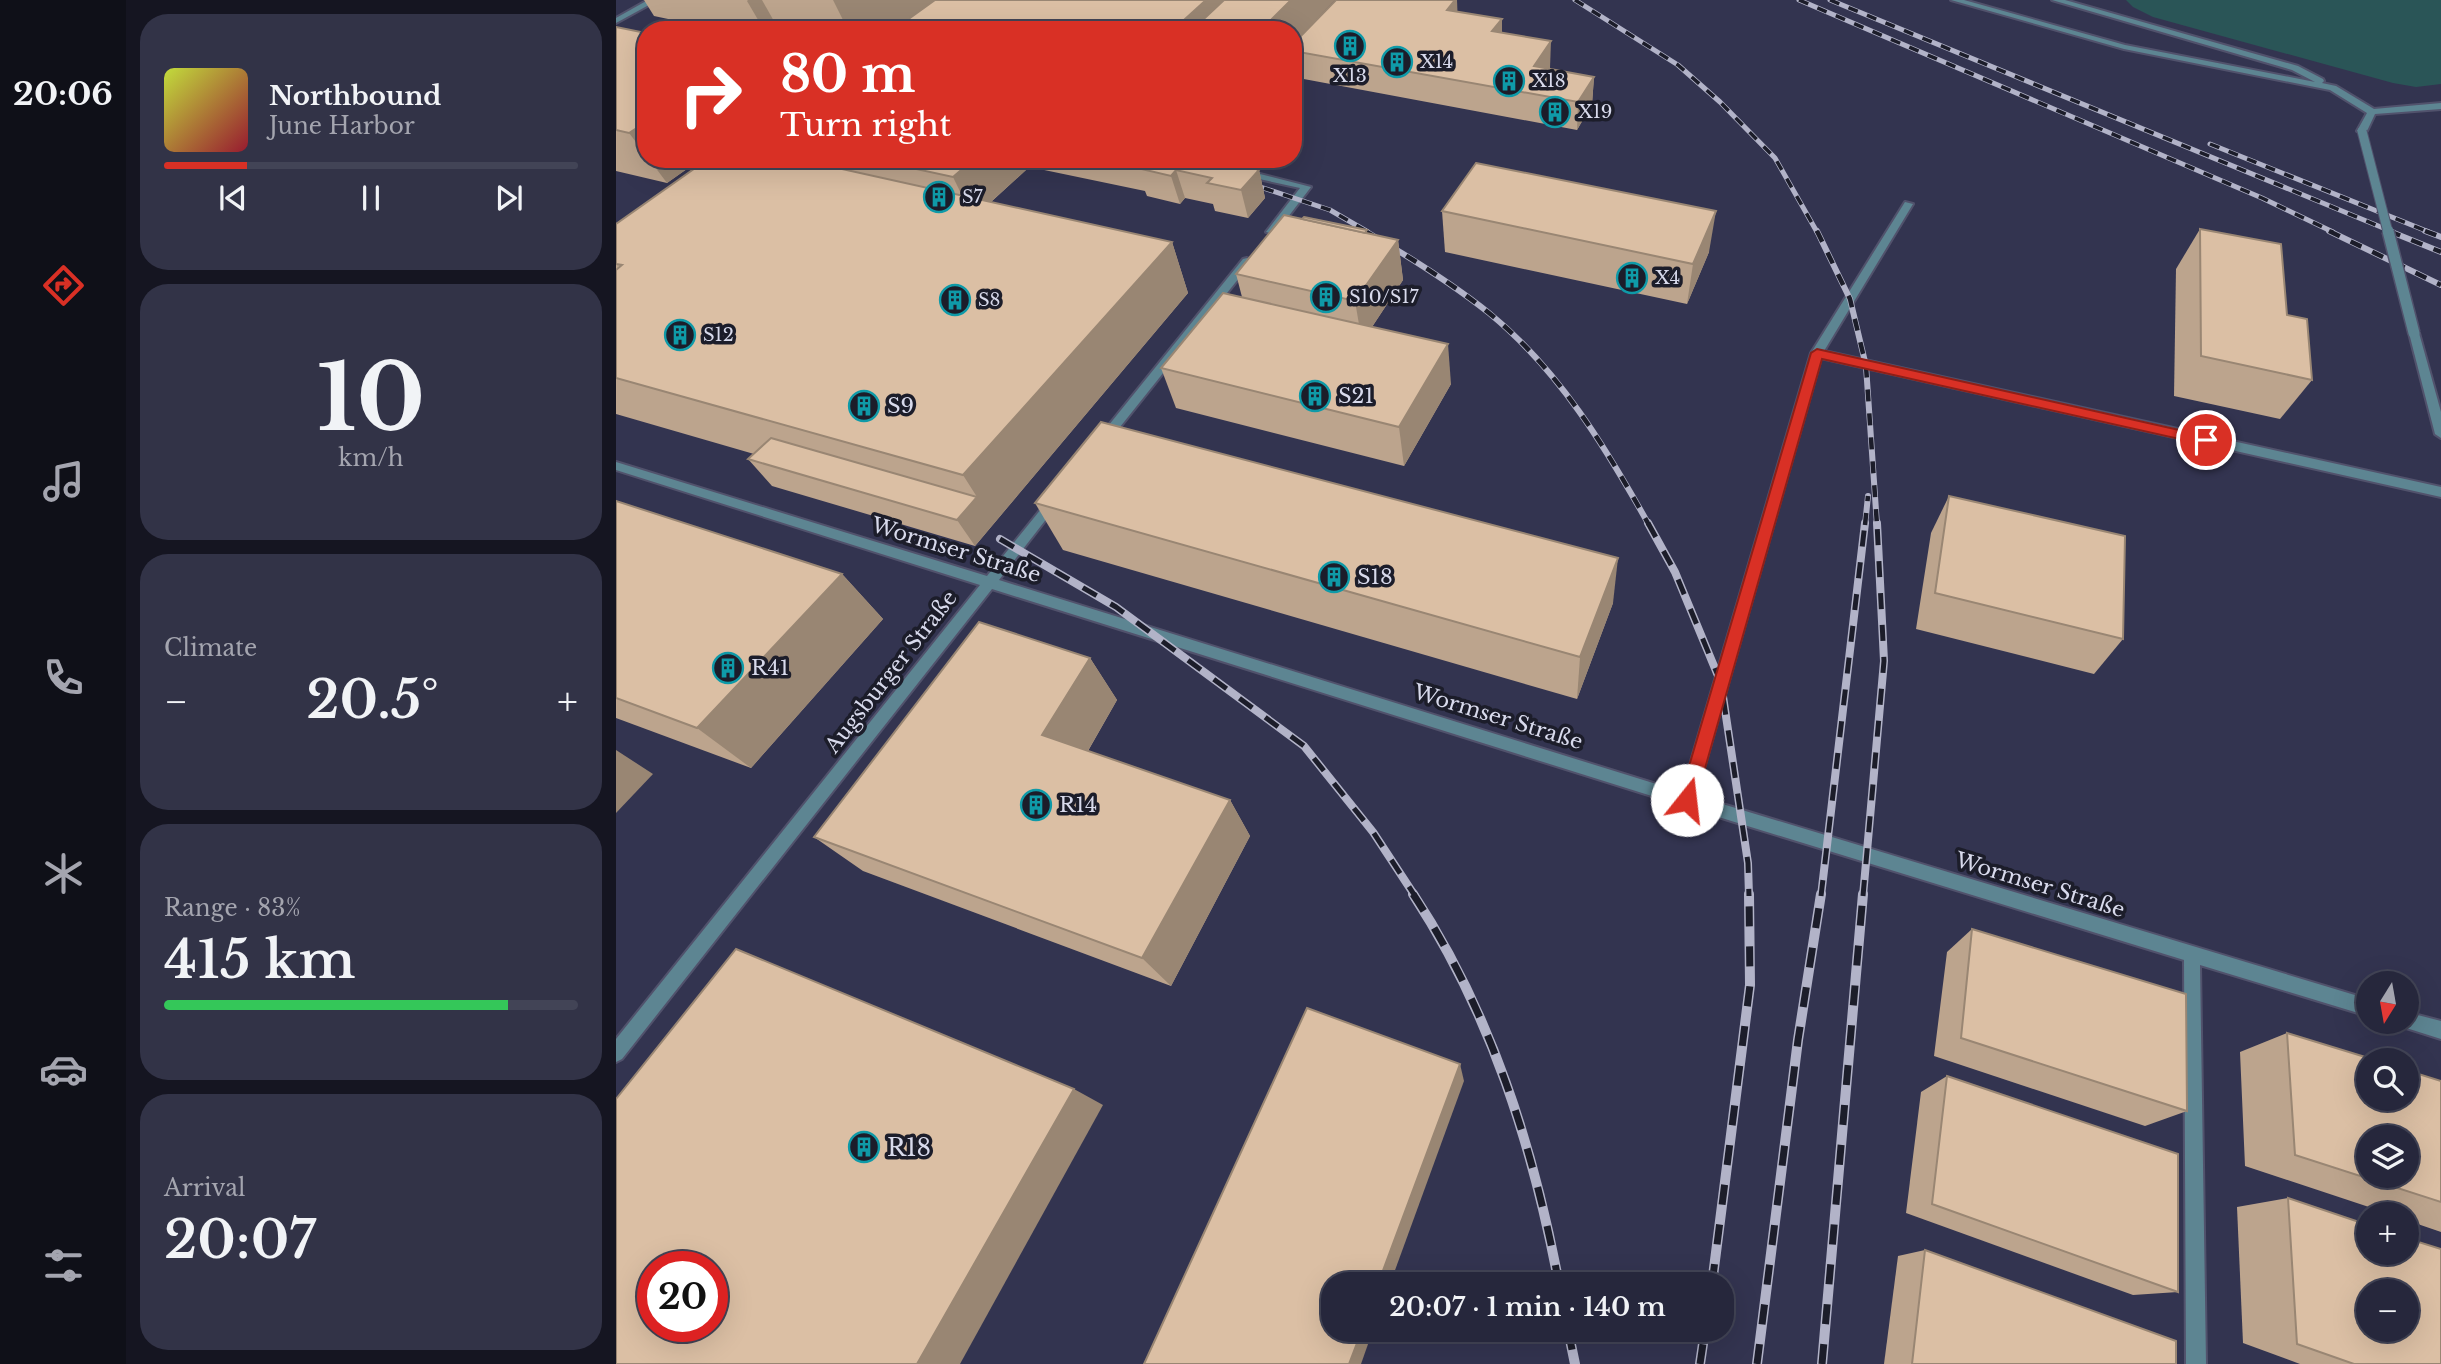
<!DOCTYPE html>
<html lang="en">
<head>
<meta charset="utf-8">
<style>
  body { margin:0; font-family:"Libre Baskerville",serif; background:#323347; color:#f1f3f6; height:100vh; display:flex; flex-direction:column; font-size:26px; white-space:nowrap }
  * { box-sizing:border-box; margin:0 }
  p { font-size:23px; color:#a4a5af }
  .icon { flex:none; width:38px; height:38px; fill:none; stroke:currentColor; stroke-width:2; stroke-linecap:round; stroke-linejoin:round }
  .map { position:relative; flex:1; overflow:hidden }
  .panel { display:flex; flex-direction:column; gap:14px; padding:14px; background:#151521; width:490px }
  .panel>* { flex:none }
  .guide { position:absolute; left:21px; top:21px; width:665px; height:147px; border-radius:28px; box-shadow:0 7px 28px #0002,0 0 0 2px #424456; background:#d93025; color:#fff; overflow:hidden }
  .needle { width:46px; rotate:191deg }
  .buttons { position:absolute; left:1740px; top:971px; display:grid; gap:14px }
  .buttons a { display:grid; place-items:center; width:63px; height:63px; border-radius:50%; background:#26273c; box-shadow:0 7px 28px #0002,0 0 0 2px #424456; font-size:35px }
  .speed { position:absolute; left:21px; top:1251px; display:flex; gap:14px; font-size:35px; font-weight:700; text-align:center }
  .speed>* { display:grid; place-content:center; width:91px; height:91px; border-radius:50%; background:#26273c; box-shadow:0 7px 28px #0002,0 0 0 2px #424456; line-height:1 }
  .speed .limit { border:10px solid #d22; background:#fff; color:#111 }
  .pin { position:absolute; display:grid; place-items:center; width:60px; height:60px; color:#fff; margin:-30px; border:4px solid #fff; border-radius:50%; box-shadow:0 2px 7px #0007 }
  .me { position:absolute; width:77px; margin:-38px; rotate:16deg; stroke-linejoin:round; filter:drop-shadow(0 0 5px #0008) }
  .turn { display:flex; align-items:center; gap:24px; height:147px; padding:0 28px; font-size:32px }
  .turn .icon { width:91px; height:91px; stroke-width:2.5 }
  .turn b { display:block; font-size:49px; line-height:60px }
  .big { font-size:52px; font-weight:600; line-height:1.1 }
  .panel .tile { flex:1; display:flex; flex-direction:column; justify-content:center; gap:10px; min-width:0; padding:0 24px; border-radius:28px; background:#323347 }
  .panel .dial { align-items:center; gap:0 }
  .dial b { font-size:91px; line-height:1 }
  .song { display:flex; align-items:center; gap:21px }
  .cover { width:84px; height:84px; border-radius:10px; background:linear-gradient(135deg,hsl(70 70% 55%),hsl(350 70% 35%)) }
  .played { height:7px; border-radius:4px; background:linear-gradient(90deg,#d93025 20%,#424456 20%) }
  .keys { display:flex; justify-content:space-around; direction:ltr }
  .heat { display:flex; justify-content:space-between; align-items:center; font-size:38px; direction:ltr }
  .charge { height:10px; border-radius:5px; background:linear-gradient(90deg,#34c759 83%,#424456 0) }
  .trip { position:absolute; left:705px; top:1272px; width:413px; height:70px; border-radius:28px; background:#26273c; box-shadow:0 7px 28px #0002,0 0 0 2px #424456; font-weight:600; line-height:70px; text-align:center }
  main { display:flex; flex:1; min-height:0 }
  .tab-bar { display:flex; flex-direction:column; width:126px; justify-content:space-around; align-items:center; background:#0f1018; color:#a4a5af }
  .tab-bar .icon { width:49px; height:49px }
  .tab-bar .current { color:#d93025 }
  .tab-bar b { font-size:32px; color:#f1f3f6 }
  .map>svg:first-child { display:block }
  .water { fill:#2a5557 }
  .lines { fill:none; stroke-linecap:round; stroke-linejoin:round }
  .service-casing { stroke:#51526c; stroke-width:4 }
  .service { fill:#5d8592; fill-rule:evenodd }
  .rail-far3-casing { stroke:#b2b3c8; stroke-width:5 }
  .rail-far2-casing { stroke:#b2b3c8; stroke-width:6 }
  .rail-far1-casing { stroke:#b2b3c8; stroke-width:8 }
  .rail-casing { stroke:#b2b3c8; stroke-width:10 }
  .rail-far3 { stroke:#1c1d2a; stroke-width:3.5; stroke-dasharray:10; stroke-linecap:butt }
  .rail-far2 { stroke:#1c1d2a; stroke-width:4.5; stroke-dasharray:12; stroke-linecap:butt }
  .rail-far1 { stroke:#1c1d2a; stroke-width:5; stroke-dasharray:16; stroke-linecap:butt }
  .rail { stroke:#1c1d2a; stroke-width:7; stroke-dasharray:20; stroke-linecap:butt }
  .service-bridge-far1-casing { stroke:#51526c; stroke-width:11; stroke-linecap:butt }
  .service-bridge-casing { stroke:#51526c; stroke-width:14; stroke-linecap:butt }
  .service-bridge-far1 { stroke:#5d8592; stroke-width:9 }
  .service-bridge { stroke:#5d8592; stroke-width:11 }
  .wall { fill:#bca48d }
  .shaded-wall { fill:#998673 }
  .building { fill:#dbbfa4; stroke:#998673; stroke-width:2; fill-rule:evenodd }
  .route { fill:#d93025; stroke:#8d1f18; stroke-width:2 }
  .labels { text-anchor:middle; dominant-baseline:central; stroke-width:7; stroke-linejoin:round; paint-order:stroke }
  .far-poi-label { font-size:18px; fill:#d8daec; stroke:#1c1d2a; text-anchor:start }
  .poi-label { font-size:21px; fill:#d8daec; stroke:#1c1d2a; text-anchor:start }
  .street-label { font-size:21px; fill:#d8daec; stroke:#1c1d2a }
  .near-poi-label { font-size:24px; fill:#d8daec; stroke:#1c1d2a; text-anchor:start }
</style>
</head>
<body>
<main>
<nav class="tab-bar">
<b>20:06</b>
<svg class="icon current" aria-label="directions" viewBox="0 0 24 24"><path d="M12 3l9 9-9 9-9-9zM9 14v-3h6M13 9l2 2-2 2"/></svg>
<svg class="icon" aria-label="music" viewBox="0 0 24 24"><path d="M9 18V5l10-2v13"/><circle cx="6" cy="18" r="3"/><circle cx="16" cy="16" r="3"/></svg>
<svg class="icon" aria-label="phone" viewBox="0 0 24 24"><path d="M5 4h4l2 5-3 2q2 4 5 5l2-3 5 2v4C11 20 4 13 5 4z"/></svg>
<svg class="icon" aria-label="climate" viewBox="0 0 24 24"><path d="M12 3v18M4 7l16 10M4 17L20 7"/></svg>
<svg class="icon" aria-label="car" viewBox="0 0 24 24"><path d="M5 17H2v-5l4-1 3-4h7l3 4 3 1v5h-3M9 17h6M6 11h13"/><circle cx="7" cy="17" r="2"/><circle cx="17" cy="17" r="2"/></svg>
<svg class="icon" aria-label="filters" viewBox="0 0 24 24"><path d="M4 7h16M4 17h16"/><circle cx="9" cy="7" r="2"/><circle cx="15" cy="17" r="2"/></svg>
</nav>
<section class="panel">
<div class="tile">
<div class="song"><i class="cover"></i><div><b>Northbound</b><p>June Harbor</p></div></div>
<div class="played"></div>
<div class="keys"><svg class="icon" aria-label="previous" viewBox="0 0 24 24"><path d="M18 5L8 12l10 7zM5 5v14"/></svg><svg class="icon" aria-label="pause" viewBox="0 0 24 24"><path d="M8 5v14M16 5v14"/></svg><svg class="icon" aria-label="next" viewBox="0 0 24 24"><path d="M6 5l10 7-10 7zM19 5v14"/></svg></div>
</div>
<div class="tile dial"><b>10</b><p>km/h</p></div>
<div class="tile"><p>Climate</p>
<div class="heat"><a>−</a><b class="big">20.5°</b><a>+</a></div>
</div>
<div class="tile"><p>Range · 83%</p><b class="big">415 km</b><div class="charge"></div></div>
<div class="tile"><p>Arrival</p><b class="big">20:07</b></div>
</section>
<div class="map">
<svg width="1825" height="1364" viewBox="0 0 1825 1364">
  <rect width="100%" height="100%" fill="#333450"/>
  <path class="water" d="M 1510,0 L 1825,0 L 1825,84 L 1800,87 L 1777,83 L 1537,17 L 1517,7 Z"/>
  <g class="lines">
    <g class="service-casing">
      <g id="service">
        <path d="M 32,0 L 42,0 L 0,23 L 0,18 Z"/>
        <path d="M 1335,0 L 1348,0 L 1509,45 L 1699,82 L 1676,70 L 1436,0 L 1449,0 L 1682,66 L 1707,79 L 1708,81 L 1706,83 L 1720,86 L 1758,109 L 1825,103 L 1825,109 L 1759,114 L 1751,131 L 1746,134 L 1741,131 L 1751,113 L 1714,90 L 1508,49 Z"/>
        <path d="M 628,170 L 695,187 L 659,234 L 650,232 L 684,188 L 625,175 L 623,173 Z"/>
        <path d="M 1289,202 L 1297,204 L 1208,351 L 1825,487 L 1825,497 L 1205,358 L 1080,796 L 1752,999 L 1752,1016 L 1584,965 L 1590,1364 L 1570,1364 L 1568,960 L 1125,824 L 376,589 L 6,1059 L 0,1062 L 0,1039 L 364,585 L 0,470 L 0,462 L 371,576 L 434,498 L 442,498 L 444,501 L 442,504 L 383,580 L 1066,792 L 1195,353 Z"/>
        <path d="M 631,258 L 636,261 L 635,263 L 492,442 L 484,442 L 484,436 L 627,259 Z"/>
        <path d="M 1798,329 L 1803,333 L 1825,412 L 1825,438 L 1819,434 L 1793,333 Z"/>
        <path d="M 1790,1012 L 1825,1021 L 1825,1039 L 1784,1026 L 1782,1022 L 1790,1022 Z"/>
      </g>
    </g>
    <use href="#service" class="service"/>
    <g class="rail-far3-casing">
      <g id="rail-far3">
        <path d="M 959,0 L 1062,65 L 1104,102 L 1159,158 L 1201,232"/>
        <path d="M 1183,0 L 1646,198 L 1717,232"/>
        <path d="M 1214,0 L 1777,232"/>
        <path d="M 1594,144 L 1813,232"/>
        <path d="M 629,182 L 714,210 L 752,232"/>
      </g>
    </g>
    <g class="rail-far2-casing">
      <g id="rail-far2">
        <path d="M 749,231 C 792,256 834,282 873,313 C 943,370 990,448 1033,525"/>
        <path d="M 1201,231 L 1234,299 L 1250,366 L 1261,525"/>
        <path d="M 1713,231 L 1825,285"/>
        <path d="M 1773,231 L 1825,252"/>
        <path d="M 1809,231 L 1825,237"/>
        <path d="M 1249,525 L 1252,496"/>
      </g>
    </g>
    <g class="rail-far1-casing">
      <g id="rail-far1">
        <path d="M 1032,523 L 1059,572 L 1105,683 L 1132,863 L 1133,896"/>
        <path d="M 384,539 L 500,607 L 688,746 L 757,832 L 799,896"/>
        <path d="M 1205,896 L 1249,523"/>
        <path d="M 1247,896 L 1268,661 L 1261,523"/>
      </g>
    </g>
    <g class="rail-casing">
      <g id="rail">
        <path d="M 797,894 C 875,1013 917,1146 943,1284"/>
        <path d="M 1096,1284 L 1134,985 L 1133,894"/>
        <path d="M 952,1330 L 959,1364"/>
        <path d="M 1084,1364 L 1089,1330"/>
        <path d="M 1141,1364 L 1182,1040 L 1205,894"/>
        <path d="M 1206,1364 L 1247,894"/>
      </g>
    </g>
    <use href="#rail-far3" class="rail-far3"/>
    <use href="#rail-far2" class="rail-far2"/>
    <use href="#rail-far1" class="rail-far1"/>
    <use href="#rail" class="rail"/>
    <g class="service-bridge-far1-casing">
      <path id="service-bridge-far1" d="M 1746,131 L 1772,232"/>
    </g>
    <g class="service-bridge-casing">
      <path id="service-bridge" d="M 1772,231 L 1798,333"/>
    </g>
    <use href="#service-bridge-far1" class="service-bridge-far1"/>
    <use href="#service-bridge" class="service-bridge"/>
  </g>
  <g class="wall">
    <path d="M 28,0 L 719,0 L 677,30 L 290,30 L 289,27 L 285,30 L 104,30 L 38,16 Z"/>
    <path d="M 841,11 L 886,33 L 934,69 L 978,77 L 976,104 L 961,130 L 677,77 L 677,44 Z"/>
    <path d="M 0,27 L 30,33 L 30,159 L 85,159 L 51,183 L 0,171 Z"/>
    <path d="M 92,159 L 610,159 L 643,170 L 649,198 L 632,218 L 599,211 L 597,204 L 569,198 L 564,204 L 531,196 L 529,191 L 409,166 L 410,170 L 375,202 L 556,242 L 572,293 L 359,546 L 156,486 L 132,459 L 138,454 L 0,414 L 0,224 Z"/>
    <path d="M 826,211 L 1093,252 L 1071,304 L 829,252 Z"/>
    <path d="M 1584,229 L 1671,315 L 1696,380 L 1664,419 L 1558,396 L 1560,269 Z"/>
    <path d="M 751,233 L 782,240 L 787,280 L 756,327 L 835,384 L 788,466 L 560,408 L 545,368 L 626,297 L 620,274 Z"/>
    <path d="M 1333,496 L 1507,639 L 1478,674 L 1300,629 L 1315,533 Z"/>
    <path d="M 0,501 L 226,574 L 267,619 L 135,768 L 0,718 Z"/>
    <path d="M 419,503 L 997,603 L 961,699 L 447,550 Z"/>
    <path d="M 474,658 L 501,700 L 472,751 L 614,800 L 634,836 L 555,986 L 247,871 L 198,837 Z"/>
    <path d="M 1356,929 L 1571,1111 L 1529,1126 L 1318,1056 L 1331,952 Z"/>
    <path d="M 1671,1033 L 1825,1081 L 1825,1232 L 1790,1220 L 1790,1214 L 1774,1214 L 1629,1166 L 1624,1052 Z"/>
    <path d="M 1331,1076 L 1562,1292 L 1517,1295 L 1290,1213 L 1305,1092 Z"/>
    <path d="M 1672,1198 L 1825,1364 L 1684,1364 L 1627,1343 L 1621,1207 Z"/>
    <path d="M 1309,1250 L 1560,1364 L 1268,1364 L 1282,1256 Z"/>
  </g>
  <g class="shaded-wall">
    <path d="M 132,0 L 146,0 L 163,30 L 148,30 L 131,1 Z"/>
    <path d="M 217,0 L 327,0 L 287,23 L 289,27 L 285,30 L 232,30 Z"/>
    <path d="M 590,0 L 652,0 L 621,30 L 557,30 Z"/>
    <path d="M 675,0 L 719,0 L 677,44 L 677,30 L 645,30 Z"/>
    <path d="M 839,0 L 841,0 L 842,25 L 831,10 Z"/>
    <path d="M 886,19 L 886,46 L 876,31 Z"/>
    <path d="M 935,41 L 934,68 L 918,94 L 918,66 Z"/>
    <path d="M 978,77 L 976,104 L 961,130 L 962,102 Z"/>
    <path d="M 30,122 L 30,155 L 13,133 Z"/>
    <path d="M 33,159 L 85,159 L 51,183 Z"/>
    <path d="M 358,159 L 406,159 L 410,170 L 357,218 L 337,177 Z"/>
    <path d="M 560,170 L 569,198 L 564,204 L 555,176 Z"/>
    <path d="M 643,170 L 649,198 L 632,218 L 625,190 Z"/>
    <path d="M 1100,211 L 1093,252 L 1071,304 L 1077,264 Z"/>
    <path d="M 782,240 L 787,280 L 746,342 L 739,301 Z"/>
    <path d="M 556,242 L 572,293 L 359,546 L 341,520 L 361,497 L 347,475 Z"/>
    <path d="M 832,344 L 835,384 L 788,466 L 783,427 Z"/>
    <path d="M 1002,558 L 997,603 L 961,699 L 964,657 Z"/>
    <path d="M 226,574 L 267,619 L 135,768 L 81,728 Z"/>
    <path d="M 474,658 L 501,700 L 458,775 L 426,735 Z"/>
    <path d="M 0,750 L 37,774 L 0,813 Z"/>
    <path d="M 614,800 L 634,836 L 555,986 L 526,958 Z"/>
    <path d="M 844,1064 L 848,1081 L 774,1284 L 762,1284 Z"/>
    <path d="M 458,1089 L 487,1105 L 344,1364 L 301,1364 Z"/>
    <path d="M 746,1330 L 757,1330 L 745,1364 L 733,1364 Z"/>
  </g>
  <g class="building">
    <path d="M 319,0 L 590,0 L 557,30 L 324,30 L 287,23 Z"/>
    <path d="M 608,0 L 675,0 L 645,30 L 576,30 Z"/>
    <path d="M 720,0 L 839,0 L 831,10 L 886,19 L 876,31 L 935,41 L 918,66 L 978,77 L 962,102 L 677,51 L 677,44 Z"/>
    <path d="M 0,27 L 30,33 L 30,122 L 13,133 L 0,130 Z"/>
    <path d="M 92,159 L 181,159 L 556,242 L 347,475 L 0,378 L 0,270 L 6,265 L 0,264 L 0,224 Z"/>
    <path d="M 254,159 L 358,159 L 337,177 Z"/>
    <path d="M 530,159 L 610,159 L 643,170 L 625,190 L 591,183 L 596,178 L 560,170 L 555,176 L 521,168 Z"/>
    <path d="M 860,163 L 1100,211 L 1077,264 L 826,211 Z"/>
    <path d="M 668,215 L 782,240 L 739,301 L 620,274 Z"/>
    <path d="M 688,217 L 751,230 L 749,233 L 686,219 Z"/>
    <path d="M 1584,229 L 1665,244 L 1671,315 L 1691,319 L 1696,380 L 1585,356 Z"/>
    <path d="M 607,293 L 832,344 L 783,427 L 545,368 Z"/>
    <path d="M 485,422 L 1002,558 L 964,657 L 419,503 Z"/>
    <path d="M 155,438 L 361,497 L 341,520 L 132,459 Z"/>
    <path d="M 1333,496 L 1509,536 L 1507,639 L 1319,593 Z"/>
    <path d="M 0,501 L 226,574 L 81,728 L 0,698 Z"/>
    <path d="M 363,622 L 474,658 L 426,735 L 614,800 L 526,958 L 198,837 Z"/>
    <path d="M 1356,929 L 1570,994 L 1571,1111 L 1345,1038 Z"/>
    <path d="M 120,949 L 458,1089 L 301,1364 L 0,1364 L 0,1099 ZM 37,1267 L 96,1267 L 96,1326 L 37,1326 Z"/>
    <path d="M 691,1008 L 844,1064 L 762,1284 L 718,1284 L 718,1330 L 746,1330 L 733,1364 L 528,1364 Z"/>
    <path d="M 1671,1033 L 1759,1060 L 1752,1060 L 1752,1099 L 1790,1099 L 1790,1070 L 1825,1081 L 1825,1202 L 1679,1155 ZM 1752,1138 L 1790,1138 L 1790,1176 L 1752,1176 Z"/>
    <path d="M 1331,1076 L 1562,1154 L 1562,1292 L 1316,1204 Z"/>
    <path d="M 1672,1198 L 1752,1225 L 1752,1253 L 1790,1253 L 1790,1238 L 1825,1249 L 1825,1364 L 1738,1364 L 1681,1344 ZM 1752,1292 L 1790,1292 L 1790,1330 L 1752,1330 Z"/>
    <path d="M 1309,1250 L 1560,1341 L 1560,1364 L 1296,1364 Z"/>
  </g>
  <path class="route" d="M 1201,349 L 1590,436 L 1597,440 L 1590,445 L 1206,359 L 1080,800 L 1071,807 L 1063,800 L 1195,353 Z"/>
  <defs>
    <g id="building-ring" transform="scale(1.575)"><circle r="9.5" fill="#1c1d2a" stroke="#0f9aa8" stroke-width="1.5"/><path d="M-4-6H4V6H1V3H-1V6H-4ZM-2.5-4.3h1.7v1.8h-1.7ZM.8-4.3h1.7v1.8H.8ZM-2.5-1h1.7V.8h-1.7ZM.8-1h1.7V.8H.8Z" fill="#0f9aa8"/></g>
  </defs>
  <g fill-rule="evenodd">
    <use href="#building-ring" x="734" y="46"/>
    <use href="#building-ring" x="781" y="62"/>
    <use href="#building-ring" x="893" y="81"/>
    <use href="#building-ring" x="939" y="112"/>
    <use href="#building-ring" x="323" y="197"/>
    <use href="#building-ring" x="1016" y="278"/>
    <use href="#building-ring" x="710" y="297"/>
    <use href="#building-ring" x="339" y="300"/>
    <use href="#building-ring" x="64" y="335"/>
    <use href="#building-ring" x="699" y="396"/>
    <use href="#building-ring" x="248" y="406"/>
    <use href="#building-ring" x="718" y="577"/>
    <use href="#building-ring" x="112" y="668"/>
    <use href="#building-ring" x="420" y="805"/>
    <use href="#building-ring" x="248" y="1147"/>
  </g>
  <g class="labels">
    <g class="far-poi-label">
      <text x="804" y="62">X14</text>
      <text x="734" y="76" text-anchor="middle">X13</text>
      <text x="916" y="81">X18</text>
      <text x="962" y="112">X19</text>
      <text x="346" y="197">S7</text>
      <text x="1039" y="278">X4</text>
      <text x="733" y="297">S10/S17</text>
      <text x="362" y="300">S8</text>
      <text x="87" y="335">S12</text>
    </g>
    <g class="poi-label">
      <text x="722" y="396">S21</text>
      <text x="271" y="406">S9</text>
      <text x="741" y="577">S18</text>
      <text x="135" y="668">R41</text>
      <text x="443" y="805">R14</text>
    </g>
    <g class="street-label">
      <text transform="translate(340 550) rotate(17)">Wormser Straße</text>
      <text transform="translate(275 672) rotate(-52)">Augsburger Straße</text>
      <text transform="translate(882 717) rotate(17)">Wormser Straße</text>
      <text transform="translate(1424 885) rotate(17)">Wormser Straße</text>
    </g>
    <g class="near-poi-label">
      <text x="271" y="1147">R18</text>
    </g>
  </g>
</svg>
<div class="buttons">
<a><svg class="needle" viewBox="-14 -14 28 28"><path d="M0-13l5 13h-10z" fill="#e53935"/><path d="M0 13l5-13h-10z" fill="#a4a5af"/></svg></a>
<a><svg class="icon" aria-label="search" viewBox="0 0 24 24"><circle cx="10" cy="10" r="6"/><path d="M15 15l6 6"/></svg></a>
<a><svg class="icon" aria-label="layers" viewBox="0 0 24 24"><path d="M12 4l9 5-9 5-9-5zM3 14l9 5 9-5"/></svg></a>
<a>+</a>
<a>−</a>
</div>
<div class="speed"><div class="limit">20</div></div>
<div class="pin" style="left:1590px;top:440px;background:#d93025"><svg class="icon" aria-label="arrive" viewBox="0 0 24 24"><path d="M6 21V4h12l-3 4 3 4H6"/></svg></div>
<svg class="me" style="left:1071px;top:800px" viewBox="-20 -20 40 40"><circle r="19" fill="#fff"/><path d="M0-13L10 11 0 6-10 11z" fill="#d93025"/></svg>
<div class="trip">20:07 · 1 min · 140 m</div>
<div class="guide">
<div class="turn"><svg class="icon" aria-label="right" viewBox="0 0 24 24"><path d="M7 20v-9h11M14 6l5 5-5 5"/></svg><div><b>80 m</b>Turn right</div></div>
</div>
</div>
</main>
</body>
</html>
